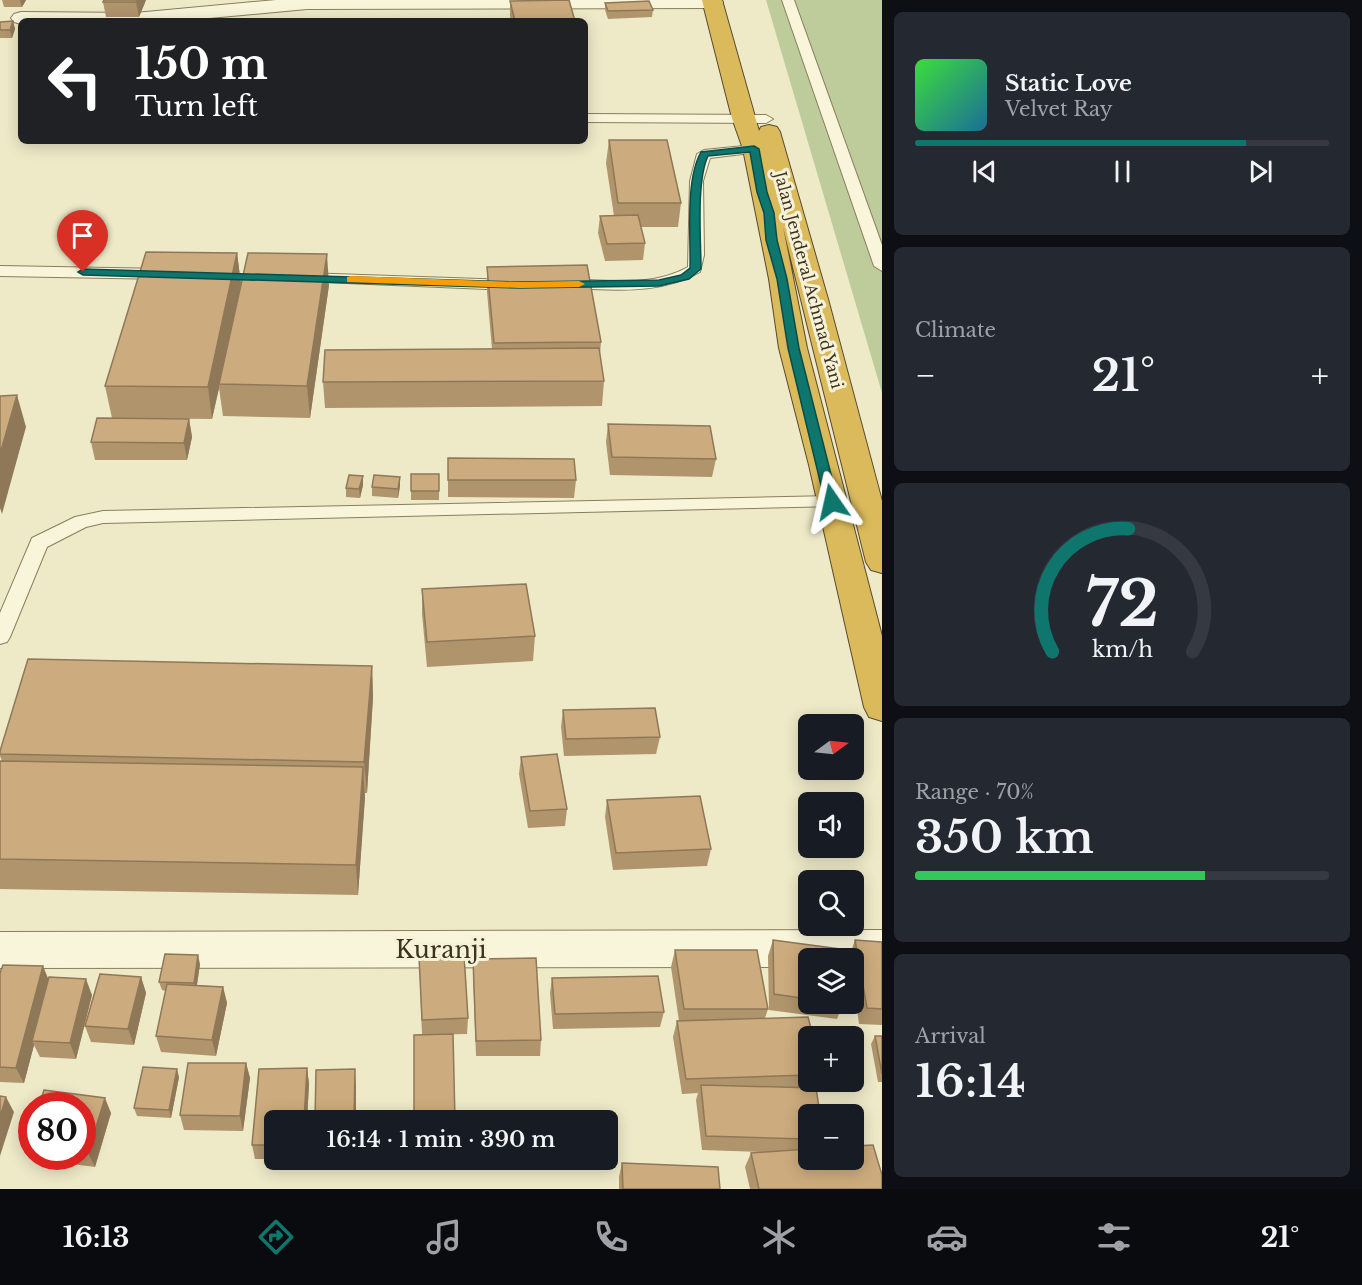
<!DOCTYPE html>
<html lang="en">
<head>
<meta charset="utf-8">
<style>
  body { margin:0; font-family:"Libre Baskerville",serif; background:#242831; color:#f1f3f6; height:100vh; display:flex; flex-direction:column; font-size:22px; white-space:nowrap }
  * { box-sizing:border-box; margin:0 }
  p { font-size:20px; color:#9ea1a6 }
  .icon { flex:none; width:33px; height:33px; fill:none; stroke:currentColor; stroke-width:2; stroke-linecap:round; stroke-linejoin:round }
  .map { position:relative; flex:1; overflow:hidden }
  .side { display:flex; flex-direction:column; gap:12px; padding:12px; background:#0d0f14; width:480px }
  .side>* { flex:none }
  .top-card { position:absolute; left:18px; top:18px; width:570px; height:126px; border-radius:9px; box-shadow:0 3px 15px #0003; background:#202124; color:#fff; overflow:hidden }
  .needle { width:39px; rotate:75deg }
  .tools { position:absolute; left:798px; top:714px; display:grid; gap:12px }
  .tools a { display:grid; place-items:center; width:66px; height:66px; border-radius:9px; background:#171b24; box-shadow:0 3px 15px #0003; font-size:30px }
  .speed { position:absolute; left:18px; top:1092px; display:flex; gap:12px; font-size:30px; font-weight:700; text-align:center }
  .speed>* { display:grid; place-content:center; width:78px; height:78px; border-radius:50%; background:#171b24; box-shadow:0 3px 15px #0003; line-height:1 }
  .speed .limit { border:9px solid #d22; background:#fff; color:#111 }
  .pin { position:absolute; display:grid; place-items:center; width:51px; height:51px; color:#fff; margin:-62px -26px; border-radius:50% 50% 50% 0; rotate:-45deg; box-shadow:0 0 6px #0007 }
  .pin .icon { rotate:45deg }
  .me { position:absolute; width:66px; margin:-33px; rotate:349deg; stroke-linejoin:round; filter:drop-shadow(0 0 4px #0008) }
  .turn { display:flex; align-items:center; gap:21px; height:126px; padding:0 18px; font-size:27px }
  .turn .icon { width:78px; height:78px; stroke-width:2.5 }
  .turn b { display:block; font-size:42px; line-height:51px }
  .big { font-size:45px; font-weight:600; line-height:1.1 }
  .side .card { flex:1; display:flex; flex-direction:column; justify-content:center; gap:9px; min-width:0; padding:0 21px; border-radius:9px; background:#242831 }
  .side .dial { align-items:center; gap:0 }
  .dial svg { height:156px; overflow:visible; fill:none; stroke:#363941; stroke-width:7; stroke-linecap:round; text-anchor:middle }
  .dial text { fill:#f1f3f6; stroke:none }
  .song { display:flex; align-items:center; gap:18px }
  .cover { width:72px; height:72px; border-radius:9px; background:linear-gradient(135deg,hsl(120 70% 55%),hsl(200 70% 35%)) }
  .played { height:6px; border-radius:3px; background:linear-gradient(90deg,#0f766e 80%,#363941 80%) }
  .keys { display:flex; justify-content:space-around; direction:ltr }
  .heat { display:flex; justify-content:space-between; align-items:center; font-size:33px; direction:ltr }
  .charge { height:9px; border-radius:4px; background:linear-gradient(90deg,#34c759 70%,#363941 0) }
  .trip { position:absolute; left:264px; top:1110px; width:354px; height:60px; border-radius:9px; background:#171b24; box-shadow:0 3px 15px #0003; font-weight:600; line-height:60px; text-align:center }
  .tabs { display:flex; height:96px; justify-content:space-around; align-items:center; background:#090b0e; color:#9ea1a6 }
  .tabs .icon { width:42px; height:42px }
  .tabs .selected { color:#0f766e }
  .tabs b { font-size:27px; color:#f1f3f6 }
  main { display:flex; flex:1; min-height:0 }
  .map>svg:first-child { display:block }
  .green { fill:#becc9b }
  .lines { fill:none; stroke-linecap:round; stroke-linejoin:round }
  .lane-casing { stroke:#8a7d5d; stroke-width:2 }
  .street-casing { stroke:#8a7d5d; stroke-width:2 }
  .highway-casing { stroke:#584a31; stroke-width:2 }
  .lane { fill:#f9f5db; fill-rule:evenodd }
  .street { fill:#f9f5db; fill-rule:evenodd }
  .highway { fill:#dbba5b; fill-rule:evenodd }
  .wall { fill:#af946c }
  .shaded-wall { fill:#8f7858 }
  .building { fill:#ccac7e; stroke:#8f7858; stroke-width:1.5 }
  .route { fill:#0f766e; stroke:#0a4d48; stroke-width:1.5 }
  .slow { fill:#f59e0b }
  .labels { text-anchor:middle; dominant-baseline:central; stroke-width:6; stroke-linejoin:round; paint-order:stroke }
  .far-street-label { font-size:16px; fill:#3b3220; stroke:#f6f2d7 }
  .near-street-label { font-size:24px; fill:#3b3220; stroke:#f6f2d7 }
</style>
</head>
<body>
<main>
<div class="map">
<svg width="882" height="1189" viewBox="0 0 882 1189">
  <rect width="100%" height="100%" fill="#eeeac8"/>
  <path class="green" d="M 766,0 L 882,0 L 882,393 Z"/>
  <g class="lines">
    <g class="lane-casing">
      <g id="lane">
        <path d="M 782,0 L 794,0 L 882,245 L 882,271 L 874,266 Z"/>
        <path d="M 585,114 L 766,115 L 773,119 L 766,123 L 585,122 Z"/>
        <path d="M 754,145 L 761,149 L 759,152 L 710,158 L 703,181 L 704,255 L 700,272 C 667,291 629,291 592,289 C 581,289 570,290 560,287 L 557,284 L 565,279 C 605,280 651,288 688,267 L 690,181 L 697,154 L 704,150 Z"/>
        <path d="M 0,266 L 167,269 L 175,274 L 167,279 L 0,276 Z"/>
        <path d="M 304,273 L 511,280 L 519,285 L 511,290 L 299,281 L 296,278 L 299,275 Z"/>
        <path d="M 832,496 L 838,498 L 841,502 L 838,506 L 103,523 L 86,527 L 47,547 L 10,637 L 7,642 L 0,644 L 0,613 L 32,538 L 75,517 L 103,511 Z"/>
      </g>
    </g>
    <g class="street-casing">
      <g id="street">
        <path d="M 276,0 L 721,0 L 723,2 L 720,6 L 713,8 L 307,9 L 177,21 L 21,21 L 21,24 L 14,22 L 11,18 L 14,14 L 21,12 L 135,13 Z"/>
        <path d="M 882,930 L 882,966 L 854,966 L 854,958 L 808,958 L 808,967 L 0,968 L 0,932 Z"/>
      </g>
    </g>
    <g class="highway-casing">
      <path id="highway" d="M 702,0 L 722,0 L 759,131 L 761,127 L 769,125 L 777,127 L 780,132 L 828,299 L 882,501 L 882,573 L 871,570 L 866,562 L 783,227 L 807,348 L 882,636 L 882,721 L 869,717 L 864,707 L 809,465 L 779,348 L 769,279 L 743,149 L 732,118 Z"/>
    </g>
    <use href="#lane" class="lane"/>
    <use href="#street" class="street"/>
    <use href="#highway" class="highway"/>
  </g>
  <g class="wall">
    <path d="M 2,0 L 26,0 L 22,7 L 4,7 Z"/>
    <path d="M 146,0 L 139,17 L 106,17 L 103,2 Z"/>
    <path d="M 510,1 L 575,21 L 511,21 L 510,16 Z"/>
    <path d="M 605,3 L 653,10 L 652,17 L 608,19 L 605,10 Z"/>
    <path d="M 13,21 L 15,29 L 12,38 L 0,38 L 0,22 Z"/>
    <path d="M 609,140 L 681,203 L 678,227 L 641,227 L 645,243 L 643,260 L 605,261 L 598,233 L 600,216 L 614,216 L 606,163 Z"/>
    <path d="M 237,253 L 241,284 L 329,285 L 310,418 L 223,416 L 219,388 L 212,419 L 112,418 L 105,386 Z"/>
    <path d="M 487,267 L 601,342 L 600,354 L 604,381 L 602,406 L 325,408 L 323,382 L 492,349 L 487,292 Z"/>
    <path d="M 189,419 L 192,437 L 187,460 L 95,460 L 91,442 Z"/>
    <path d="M 608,424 L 716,459 L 712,477 L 610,475 L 606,442 Z"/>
    <path d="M 448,458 L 576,480 L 574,498 L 448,497 Z"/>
    <rect x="411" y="474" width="28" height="26"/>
    <path d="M 400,477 L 400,486 L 398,498 L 372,496 L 372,487 Z"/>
    <path d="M 363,485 L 360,498 L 346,497 L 346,488 Z"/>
    <path d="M 422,589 L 535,636 L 533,661 L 427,667 L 422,614 Z"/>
    <path d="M 372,666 L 373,697 L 367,793 L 365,793 L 358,895 L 0,889 L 0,761 L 2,761 L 0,756 L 0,751 Z"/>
    <path d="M 563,710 L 660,737 L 656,754 L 564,756 L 561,727 Z"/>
    <path d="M 521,757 L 567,809 L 565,826 L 528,828 L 519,774 Z"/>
    <path d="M 607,800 L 711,849 L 707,866 L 613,870 L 605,817 Z"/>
    <path d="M 773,940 L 808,958 L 808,1004 L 843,1004 L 837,1019 L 769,1010 L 768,956 Z"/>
    <path d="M 855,940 L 882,942 L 882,1025 L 859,1024 L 854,987 L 854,958 L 849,958 L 849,957 Z"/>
    <path d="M 675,950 L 768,1009 L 765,1018 L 808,1036 L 808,1082 L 819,1082 L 816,1089 L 808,1114 L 808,1160 L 882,1189 L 750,1189 L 745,1167 L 751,1153 L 762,1152 L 702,1150 L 696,1100 L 698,1093 L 682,1094 L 673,1037 L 677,1021 L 679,1021 L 671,967 Z"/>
    <path d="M 419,956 L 468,1018 L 467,1034 L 422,1035 Z"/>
    <path d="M 473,959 L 541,1040 L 540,1056 L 476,1056 L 473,975 Z"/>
    <path d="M 200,964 L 197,985 L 223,987 L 227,1003 L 216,1056 L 161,1052 L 156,1036 L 166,991 L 162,990 L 159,982 Z"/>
    <path d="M 0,973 L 49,979 L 92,995 L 76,1059 L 40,1057 L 34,1045 L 24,1083 L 0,1082 Z"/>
    <path d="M 141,977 L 146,993 L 134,1045 L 91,1042 L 85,1026 Z"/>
    <path d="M 552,978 L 664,1012 L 660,1027 L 553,1029 L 550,993 Z"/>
    <path d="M 875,1036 L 882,1036 L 882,1082 L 878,1082 L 871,1044 Z"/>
    <path d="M 246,1063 L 250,1078 L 243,1131 L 184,1130 L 180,1115 Z"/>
    <path d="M 307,1068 L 309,1084 L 307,1120 L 274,1120 L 274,1159 L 255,1159 L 252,1145 L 259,1069 Z"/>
    <path d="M 179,1077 L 171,1118 L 137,1116 L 134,1108 Z"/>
    <path d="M 82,1106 L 111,1113 L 95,1167 L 33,1159 L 32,1156 L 82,1156 Z"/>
    <path d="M 32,1127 L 32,1155 L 26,1144 Z"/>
    <path d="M 622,1163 L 720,1189 L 619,1189 L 619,1177 Z"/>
  </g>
  <g class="shaded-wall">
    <path d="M 20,0 L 26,0 L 22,7 Z"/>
    <path d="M 137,0 L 146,0 L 139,17 L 136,2 Z"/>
    <path d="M 13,21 L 15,29 L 12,38 L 10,30 Z"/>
    <path d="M 237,253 L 241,284 L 219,384 L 219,388 L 212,419 L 208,387 Z"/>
    <path d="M 327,254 L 329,285 L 310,418 L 307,386 Z"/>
    <path d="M 17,395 L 26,427 L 2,514 L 0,508 L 0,454 Z"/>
    <path d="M 189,419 L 192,437 L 187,460 L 184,443 Z"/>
    <path d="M 363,476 L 363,485 L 360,498 L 359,489 Z"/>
    <path d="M 400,477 L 400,486 L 398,498 L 398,489 Z"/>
    <path d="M 372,666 L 373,697 L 367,793 L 364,762 Z"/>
    <path d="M 363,767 L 365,798 L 358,895 L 356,865 Z"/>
    <path d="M 198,955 L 200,964 L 196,991 L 194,983 Z"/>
    <path d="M 43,966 L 50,983 L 32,1041 L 34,1045 L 24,1083 L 16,1068 Z"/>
    <path d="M 141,977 L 146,993 L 134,1045 L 128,1029 Z"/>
    <path d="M 86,979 L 92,995 L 76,1059 L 70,1043 Z"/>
    <path d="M 223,987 L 227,1003 L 216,1056 L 212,1040 Z"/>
    <path d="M 246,1063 L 250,1078 L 243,1131 L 240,1116 Z"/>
    <path d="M 307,1068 L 309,1084 L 307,1120 L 304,1120 Z"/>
    <path d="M 177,1069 L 179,1077 L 171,1118 L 169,1110 Z"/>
    <path d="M 355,1069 L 356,1085 L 356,1120 L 354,1120 Z"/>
    <path d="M 6,1097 L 14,1112 L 0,1156 L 0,1117 Z"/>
    <path d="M 105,1098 L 111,1113 L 95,1167 L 88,1153 Z"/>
  </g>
  <g class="building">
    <path d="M 104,0 L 137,0 L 136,2 L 103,2 Z"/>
    <path d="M 569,0 L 575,21 L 515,21 L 510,1 Z"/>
    <path d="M 649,1 L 653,10 L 608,11 L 605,3 Z"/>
    <path d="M 13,21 L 10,30 L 0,30 L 0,22 Z"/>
    <path d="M 609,140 L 667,140 L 681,203 L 618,203 Z"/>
    <path d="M 638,215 L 645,243 L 607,244 L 600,216 Z"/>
    <path d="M 146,252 L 237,253 L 208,387 L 105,386 Z"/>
    <path d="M 248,253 L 327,254 L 307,386 L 219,384 Z"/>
    <path d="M 587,265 L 601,342 L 494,343 L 487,267 Z"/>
    <path d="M 599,348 L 604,381 L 323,382 L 325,350 Z"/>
    <path d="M 17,395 L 0,454 L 0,396 Z"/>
    <path d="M 97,418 L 189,419 L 184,443 L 91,442 Z"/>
    <path d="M 608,424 L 710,426 L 716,459 L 612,457 Z"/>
    <path d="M 448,458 L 574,459 L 576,480 L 448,480 Z"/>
    <rect x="411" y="474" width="28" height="17"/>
    <path d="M 349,475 L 363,476 L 359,489 L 346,488 Z"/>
    <path d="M 374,475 L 400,477 L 398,489 L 372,487 Z"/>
    <path d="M 526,584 L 535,636 L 427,642 L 422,589 Z"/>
    <path d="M 28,659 L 372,666 L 364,762 L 0,754 L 0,751 Z"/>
    <path d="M 655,708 L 660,737 L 566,739 L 563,710 Z"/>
    <path d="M 557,754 L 567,809 L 530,811 L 521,757 Z"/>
    <path d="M 0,761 L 363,767 L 356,865 L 0,859 Z"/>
    <path d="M 700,796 L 711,849 L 616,853 L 607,800 Z"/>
    <path d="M 773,940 L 840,949 L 841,958 L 808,958 L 808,999 L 774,994 Z"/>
    <path d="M 855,940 L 882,942 L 882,1009 L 867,1008 Z"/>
    <path d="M 675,950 L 757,950 L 768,1009 L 684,1009 Z"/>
    <path d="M 165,954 L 198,955 L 194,983 L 159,982 Z"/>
    <path d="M 464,954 L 468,1018 L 422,1020 L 419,956 Z"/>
    <path d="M 536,958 L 541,1040 L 476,1041 L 473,959 Z"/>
    <path d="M 3,965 L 43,966 L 16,1068 L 0,1067 L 0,973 Z"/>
    <path d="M 100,974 L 141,977 L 128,1029 L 85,1026 Z"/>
    <path d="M 658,976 L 664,1012 L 555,1014 L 552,978 Z"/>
    <path d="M 49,977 L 86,979 L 70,1043 L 32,1041 Z"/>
    <path d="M 167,984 L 223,987 L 212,1040 L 156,1036 Z"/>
    <path d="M 808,1017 L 813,1036 L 808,1036 L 808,1075 L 686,1079 L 677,1021 Z"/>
    <path d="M 453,1034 L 455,1120 L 414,1120 L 414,1035 Z"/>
    <path d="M 875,1036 L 882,1036 L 882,1074 Z"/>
    <path d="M 188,1063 L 246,1063 L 240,1116 L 180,1115 Z"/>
    <path d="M 143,1067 L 177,1069 L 169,1110 L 134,1108 Z"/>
    <path d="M 307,1068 L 304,1120 L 274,1120 L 274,1145 L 252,1145 L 259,1069 Z"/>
    <path d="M 355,1069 L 354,1120 L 315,1120 L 316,1070 Z"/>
    <path d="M 701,1085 L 816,1088 L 820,1114 L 808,1114 L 808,1139 L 706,1136 Z"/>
    <path d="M 44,1090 L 105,1098 L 88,1153 L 82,1152 L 82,1106 L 39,1106 Z"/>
    <path d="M 0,1096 L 6,1097 L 0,1117 Z"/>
    <path d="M 32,1127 L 32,1145 L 26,1144 Z"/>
    <path d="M 873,1145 L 882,1175 L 882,1189 L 759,1189 L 751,1153 L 808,1149 L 808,1160 L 854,1160 L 854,1146 Z"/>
    <path d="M 622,1163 L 718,1167 L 720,1189 L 623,1189 Z"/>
  </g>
  <path class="route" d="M 754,146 L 759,149 L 767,192 L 774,213 L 777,240 L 787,279 L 799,348 L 838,502 L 832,506 L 825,502 L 788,348 L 777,279 L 766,240 L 764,213 L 757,192 L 750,152 L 708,156 C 696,182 701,240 701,269 L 689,279 L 659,286 L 520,288 L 83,275 L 78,272 L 83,269 L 520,282 L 659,280 L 681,275 L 690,268 C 691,236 685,180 701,152 Z"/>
  <path class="slow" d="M 351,276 L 520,282 L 579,281 L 585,284 L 579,287 L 520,288 L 347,282 L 347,277 Z"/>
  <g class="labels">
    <g class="far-street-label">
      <text transform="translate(809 280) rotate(75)">Jalan Jenderal Achmad Yani</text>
    </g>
    <g class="near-street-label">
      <text x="441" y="949">Kuranji</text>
    </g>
  </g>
</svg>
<div class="tools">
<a><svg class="needle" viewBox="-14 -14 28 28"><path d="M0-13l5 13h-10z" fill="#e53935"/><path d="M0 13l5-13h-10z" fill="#9ea1a6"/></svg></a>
<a><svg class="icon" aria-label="sound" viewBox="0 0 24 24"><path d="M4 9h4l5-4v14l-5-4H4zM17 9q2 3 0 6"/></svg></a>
<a><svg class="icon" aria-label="search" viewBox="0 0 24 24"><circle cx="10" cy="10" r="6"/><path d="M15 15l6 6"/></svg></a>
<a><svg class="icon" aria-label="layers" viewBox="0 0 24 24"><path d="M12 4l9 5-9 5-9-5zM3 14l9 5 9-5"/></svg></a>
<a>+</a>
<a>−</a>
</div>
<div class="speed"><div class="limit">80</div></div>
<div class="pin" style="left:83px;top:272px;background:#d93025"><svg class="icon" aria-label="arrive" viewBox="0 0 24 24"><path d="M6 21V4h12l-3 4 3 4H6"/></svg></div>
<svg class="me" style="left:832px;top:502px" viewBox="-20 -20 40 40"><path d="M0-17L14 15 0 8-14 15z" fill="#0f766e" stroke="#fff" stroke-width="4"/></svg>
<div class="trip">16:14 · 1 min · 390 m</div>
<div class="top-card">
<div class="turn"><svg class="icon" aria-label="left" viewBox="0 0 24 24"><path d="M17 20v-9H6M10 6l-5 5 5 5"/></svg><div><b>150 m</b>Turn left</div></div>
</div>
</div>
<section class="side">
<div class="card">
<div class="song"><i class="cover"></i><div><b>Static Love</b><p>Velvet Ray</p></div></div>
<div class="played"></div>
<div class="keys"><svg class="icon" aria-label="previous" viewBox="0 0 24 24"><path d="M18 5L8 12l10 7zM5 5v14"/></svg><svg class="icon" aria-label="pause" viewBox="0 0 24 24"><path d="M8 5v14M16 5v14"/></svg><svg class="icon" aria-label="next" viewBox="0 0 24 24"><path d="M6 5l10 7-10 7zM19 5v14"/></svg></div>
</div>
<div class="card"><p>Climate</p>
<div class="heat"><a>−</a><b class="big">21°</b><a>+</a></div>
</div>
<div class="card dial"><svg viewBox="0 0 100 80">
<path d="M14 69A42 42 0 1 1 86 69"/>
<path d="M14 69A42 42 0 0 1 53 6" stroke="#0f766e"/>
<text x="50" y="56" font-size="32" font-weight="700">72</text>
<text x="50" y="72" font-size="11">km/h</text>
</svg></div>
<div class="card"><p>Range · 70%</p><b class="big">350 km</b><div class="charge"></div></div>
<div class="card"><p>Arrival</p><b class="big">16:14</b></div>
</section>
</main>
<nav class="tabs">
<b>16:13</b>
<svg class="icon selected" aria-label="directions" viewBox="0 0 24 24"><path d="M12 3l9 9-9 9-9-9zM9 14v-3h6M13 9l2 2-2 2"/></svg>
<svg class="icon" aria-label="music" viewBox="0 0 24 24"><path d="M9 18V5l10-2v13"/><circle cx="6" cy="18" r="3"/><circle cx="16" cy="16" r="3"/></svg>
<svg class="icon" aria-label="phone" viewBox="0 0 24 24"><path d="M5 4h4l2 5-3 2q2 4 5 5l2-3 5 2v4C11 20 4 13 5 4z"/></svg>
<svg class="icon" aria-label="climate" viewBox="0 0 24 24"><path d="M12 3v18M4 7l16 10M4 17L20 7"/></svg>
<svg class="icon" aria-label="car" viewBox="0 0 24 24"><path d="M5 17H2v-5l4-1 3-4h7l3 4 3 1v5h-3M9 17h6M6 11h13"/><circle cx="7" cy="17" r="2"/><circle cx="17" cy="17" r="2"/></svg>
<svg class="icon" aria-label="filters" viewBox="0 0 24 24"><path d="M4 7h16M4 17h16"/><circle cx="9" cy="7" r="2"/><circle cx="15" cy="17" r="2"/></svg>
<b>21°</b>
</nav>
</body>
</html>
